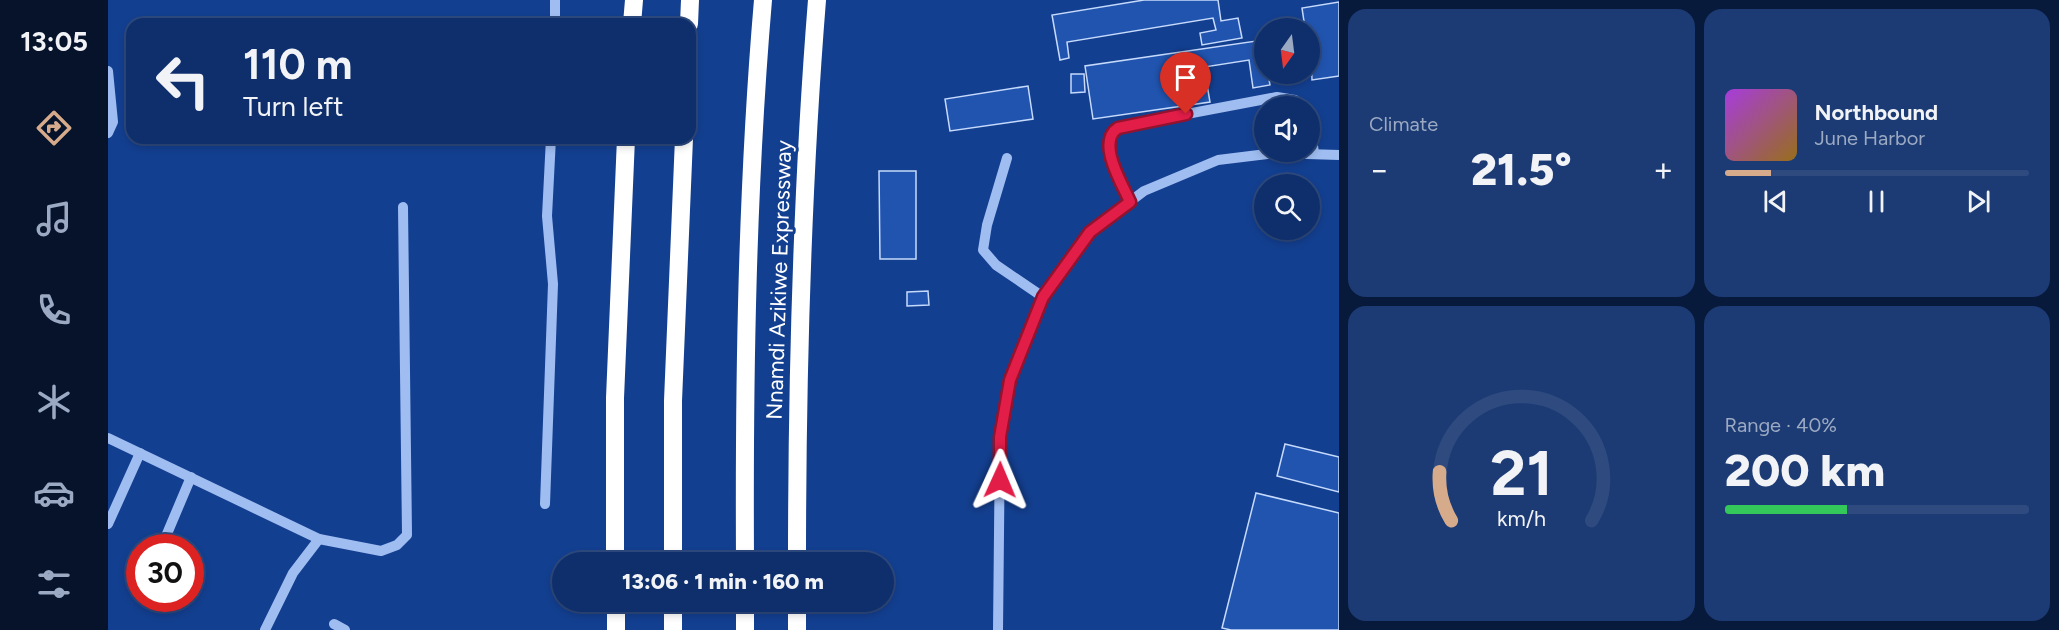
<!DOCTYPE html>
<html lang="en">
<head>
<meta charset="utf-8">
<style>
  body { margin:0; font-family:Figtree,sans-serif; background:#1c3b74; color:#f1f3f6; height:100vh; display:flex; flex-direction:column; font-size:22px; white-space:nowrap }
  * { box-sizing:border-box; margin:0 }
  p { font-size:20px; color:#9ba9c2 }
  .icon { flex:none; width:33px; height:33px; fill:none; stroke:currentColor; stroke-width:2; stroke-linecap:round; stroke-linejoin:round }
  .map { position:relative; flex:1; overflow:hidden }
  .panel { display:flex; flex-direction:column; gap:9px; padding:9px; background:#081a3b; width:720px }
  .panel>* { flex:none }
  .top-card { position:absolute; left:18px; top:18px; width:570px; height:126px; border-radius:18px; box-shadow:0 3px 9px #0003,0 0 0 2px #2e4a7f; background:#0e2f6c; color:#f1f3f6; overflow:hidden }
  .needle { width:39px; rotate:194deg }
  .fabs { position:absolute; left:1146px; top:18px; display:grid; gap:12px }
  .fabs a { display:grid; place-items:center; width:66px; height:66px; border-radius:50%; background:#0e2f6c; box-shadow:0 3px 9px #0003,0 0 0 2px #2e4a7f; font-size:30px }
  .speed { position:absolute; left:18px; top:534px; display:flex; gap:12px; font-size:30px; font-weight:700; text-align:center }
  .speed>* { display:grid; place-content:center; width:78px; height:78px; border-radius:50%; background:#0e2f6c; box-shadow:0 3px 9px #0003,0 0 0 2px #2e4a7f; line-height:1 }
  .speed .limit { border:9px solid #d22; background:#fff; color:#111 }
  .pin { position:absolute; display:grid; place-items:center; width:51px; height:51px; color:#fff; margin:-62px -26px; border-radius:50% 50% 50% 0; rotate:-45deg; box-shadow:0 0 6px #0007 }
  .pin .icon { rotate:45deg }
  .me { position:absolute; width:66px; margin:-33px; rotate:1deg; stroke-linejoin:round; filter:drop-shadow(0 0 4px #0008) }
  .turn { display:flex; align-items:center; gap:21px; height:126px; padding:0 18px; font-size:27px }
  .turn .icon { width:78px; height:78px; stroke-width:2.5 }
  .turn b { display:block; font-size:42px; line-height:51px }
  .big { font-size:45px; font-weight:800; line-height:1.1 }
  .panel .tile { flex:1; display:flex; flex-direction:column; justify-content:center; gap:9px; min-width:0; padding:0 21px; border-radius:18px; background:#1c3b74 }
  .panel .dial { align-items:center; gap:0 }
  .dial svg { height:156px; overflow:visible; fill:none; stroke:#2e4a7f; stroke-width:7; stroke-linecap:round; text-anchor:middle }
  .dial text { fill:#f1f3f6; stroke:none }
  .song { display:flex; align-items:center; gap:18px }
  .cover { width:72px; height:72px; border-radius:9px; background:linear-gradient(135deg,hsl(280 70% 55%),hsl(40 70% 35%)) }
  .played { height:6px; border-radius:3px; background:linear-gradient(90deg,#d6ab8b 15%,#2e4a7f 15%) }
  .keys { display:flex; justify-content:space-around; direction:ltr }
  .heat { display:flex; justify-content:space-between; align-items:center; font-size:33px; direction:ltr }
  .charge { height:9px; border-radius:4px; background:linear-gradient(90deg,#34c759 40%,#2e4a7f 0) }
  .panel .tiles { flex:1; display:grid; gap:9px; grid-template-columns:repeat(2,1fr) }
  .trip { position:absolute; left:444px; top:552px; width:342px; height:60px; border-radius:30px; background:#0e2f6c; box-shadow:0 3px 9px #0003,0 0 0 2px #2e4a7f; font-weight:800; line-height:60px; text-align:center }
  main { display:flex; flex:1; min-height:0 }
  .menu { display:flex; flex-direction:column; width:108px; justify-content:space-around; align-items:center; background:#06132b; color:#9ba9c2 }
  .menu .icon { width:42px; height:42px }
  .menu .on { color:#d6ab8b }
  .menu b { font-size:27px; color:#f1f3f6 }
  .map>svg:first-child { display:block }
  .building { fill:#2154af; stroke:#c6dafc; stroke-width:1.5 }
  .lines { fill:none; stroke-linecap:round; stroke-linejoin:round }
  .minor { stroke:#9fbdf1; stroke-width:10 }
  .highway { stroke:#fff; stroke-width:18 }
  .route-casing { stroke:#92132f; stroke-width:15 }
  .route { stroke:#e11d48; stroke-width:10 }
  .labels { text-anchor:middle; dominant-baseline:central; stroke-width:6; stroke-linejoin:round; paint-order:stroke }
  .street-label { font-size:22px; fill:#fff; stroke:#133f90 }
</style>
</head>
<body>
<main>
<nav class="menu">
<b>13:05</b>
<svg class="icon on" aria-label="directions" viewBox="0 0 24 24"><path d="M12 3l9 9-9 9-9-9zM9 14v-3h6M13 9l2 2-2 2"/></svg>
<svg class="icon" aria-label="music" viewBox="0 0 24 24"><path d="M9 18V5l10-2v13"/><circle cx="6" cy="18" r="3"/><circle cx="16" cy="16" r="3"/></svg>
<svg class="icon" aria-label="phone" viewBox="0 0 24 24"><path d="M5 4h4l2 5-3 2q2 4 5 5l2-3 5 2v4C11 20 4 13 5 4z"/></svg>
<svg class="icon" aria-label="climate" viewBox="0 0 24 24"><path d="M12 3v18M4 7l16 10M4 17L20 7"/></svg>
<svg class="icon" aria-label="car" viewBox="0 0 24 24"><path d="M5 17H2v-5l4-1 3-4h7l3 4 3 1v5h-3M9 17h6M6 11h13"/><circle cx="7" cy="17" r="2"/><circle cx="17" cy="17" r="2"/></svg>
<svg class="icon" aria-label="filters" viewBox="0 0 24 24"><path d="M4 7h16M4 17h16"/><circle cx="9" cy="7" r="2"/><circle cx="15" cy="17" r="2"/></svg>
</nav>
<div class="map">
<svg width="1231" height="630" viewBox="0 0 1231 630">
  <rect width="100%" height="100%" fill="#133f90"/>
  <g class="building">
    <path d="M 1036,0 L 1110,0 L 1113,21 L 1130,18 L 1134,38 L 1094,45 L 1092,33 L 1108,30 L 1105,18 L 959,42 L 961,58 L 952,60 L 944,15 Z"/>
    <path d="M 1231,2 L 1231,76 L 1204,80 L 1202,28 L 1197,28 L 1194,8 Z"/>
    <path d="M 1155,40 L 1156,74 L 1160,74 L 1162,85 L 1145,88 L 1141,60 L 1096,67 L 1102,102 L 985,119 L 977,66 Z"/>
    <path d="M 963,74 L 976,74 L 977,92 L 963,93 Z"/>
    <path d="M 920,86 L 925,119 L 842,131 L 837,99 Z"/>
    <path d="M 771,171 L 808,171 L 808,259 L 772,259 Z"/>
    <path d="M 820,291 L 821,305 L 799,306 L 799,292 Z"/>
    <path d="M 1177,444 L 1231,457 L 1231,492 L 1169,476 Z"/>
    <path d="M 1148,493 L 1231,513 L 1231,630 L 1123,630 L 1114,628 Z"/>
  </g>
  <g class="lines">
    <g class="minor">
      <path d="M 447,24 L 447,0"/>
      <path d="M 0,71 L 5,122 L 0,133"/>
      <path d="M 1202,124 L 1206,153"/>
      <path d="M 899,158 L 879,225 L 875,250 L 888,265 L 935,297"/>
      <path d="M 1022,202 C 1014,182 988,143 1010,127 L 1169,97 L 1187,100 L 1194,106"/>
      <path d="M 0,438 L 211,539 L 273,551 L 289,545 L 299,535 L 295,207"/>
      <path d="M 437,504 L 445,284 L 439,216 L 443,138"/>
      <path d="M 0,524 L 32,453"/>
      <path d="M 53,548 L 83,477"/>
      <path d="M 226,624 L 237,630"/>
      <path d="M 157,630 L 185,573 L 211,539"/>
      <path d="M 890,630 L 892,437 L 902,380 L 935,297 L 982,232 L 1036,191 L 1110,160 L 1167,153 L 1231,155"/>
    </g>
    <g class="highway">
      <path d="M 524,24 L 526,0"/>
      <path d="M 581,24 L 582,0"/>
      <path d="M 507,562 L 507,398 L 518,138"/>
      <path d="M 565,562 L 565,401 L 576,138"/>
      <path d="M 637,562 C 636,375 639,187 655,0"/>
      <path d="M 689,562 C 689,375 694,187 709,0"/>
      <path d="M 508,602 L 508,630"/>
      <path d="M 637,602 L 637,630"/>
      <path d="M 689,602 L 689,630"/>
      <path d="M 565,630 L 565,602"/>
    </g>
  </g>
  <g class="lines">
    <g class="route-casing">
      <path id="route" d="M 892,480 L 892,437 L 902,380 L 935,297 L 982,232 L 1022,202 C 1014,183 988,142 1010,128 L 1078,114"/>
    </g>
    <use href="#route" class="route"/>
  </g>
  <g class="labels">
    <g class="street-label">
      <text transform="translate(671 280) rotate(-88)">Nnamdi Azikiwe Expressway</text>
    </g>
  </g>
</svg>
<div class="fabs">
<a><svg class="needle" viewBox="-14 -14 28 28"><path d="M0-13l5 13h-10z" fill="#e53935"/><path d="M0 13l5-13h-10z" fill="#9ba9c2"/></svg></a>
<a><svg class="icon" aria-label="sound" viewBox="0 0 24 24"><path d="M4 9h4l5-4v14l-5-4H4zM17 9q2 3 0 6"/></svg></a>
<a><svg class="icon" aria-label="search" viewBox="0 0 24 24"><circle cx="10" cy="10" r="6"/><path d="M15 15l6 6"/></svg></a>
</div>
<div class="speed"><div class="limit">30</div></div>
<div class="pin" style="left:1078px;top:114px;background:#d93025"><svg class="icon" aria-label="arrive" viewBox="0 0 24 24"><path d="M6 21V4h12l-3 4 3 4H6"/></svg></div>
<svg class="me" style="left:892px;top:480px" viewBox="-20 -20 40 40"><path d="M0-17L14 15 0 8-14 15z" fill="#e11d48" stroke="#fff" stroke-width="4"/></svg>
<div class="trip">13:06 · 1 min · 160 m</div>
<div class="top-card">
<div class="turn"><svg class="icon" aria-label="left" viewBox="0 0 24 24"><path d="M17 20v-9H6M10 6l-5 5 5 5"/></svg><div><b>110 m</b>Turn left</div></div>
</div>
</div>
<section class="panel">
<div class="tiles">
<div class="tile"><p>Climate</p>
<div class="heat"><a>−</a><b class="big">21.5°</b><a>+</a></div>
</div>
<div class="tile">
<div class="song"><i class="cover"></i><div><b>Northbound</b><p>June Harbor</p></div></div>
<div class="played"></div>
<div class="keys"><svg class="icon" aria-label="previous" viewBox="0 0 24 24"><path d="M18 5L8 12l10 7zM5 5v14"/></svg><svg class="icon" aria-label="pause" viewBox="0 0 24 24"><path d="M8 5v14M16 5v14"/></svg><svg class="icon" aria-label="next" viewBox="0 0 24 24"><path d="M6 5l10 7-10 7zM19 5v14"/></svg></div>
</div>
<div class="tile dial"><svg viewBox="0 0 100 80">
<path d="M14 69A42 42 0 1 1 86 69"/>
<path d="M14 69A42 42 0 0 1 8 44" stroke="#d6ab8b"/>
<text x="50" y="56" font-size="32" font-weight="700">21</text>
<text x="50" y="72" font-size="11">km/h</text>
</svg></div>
<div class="tile"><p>Range · 40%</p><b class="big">200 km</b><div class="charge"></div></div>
</div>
</section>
</main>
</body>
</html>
